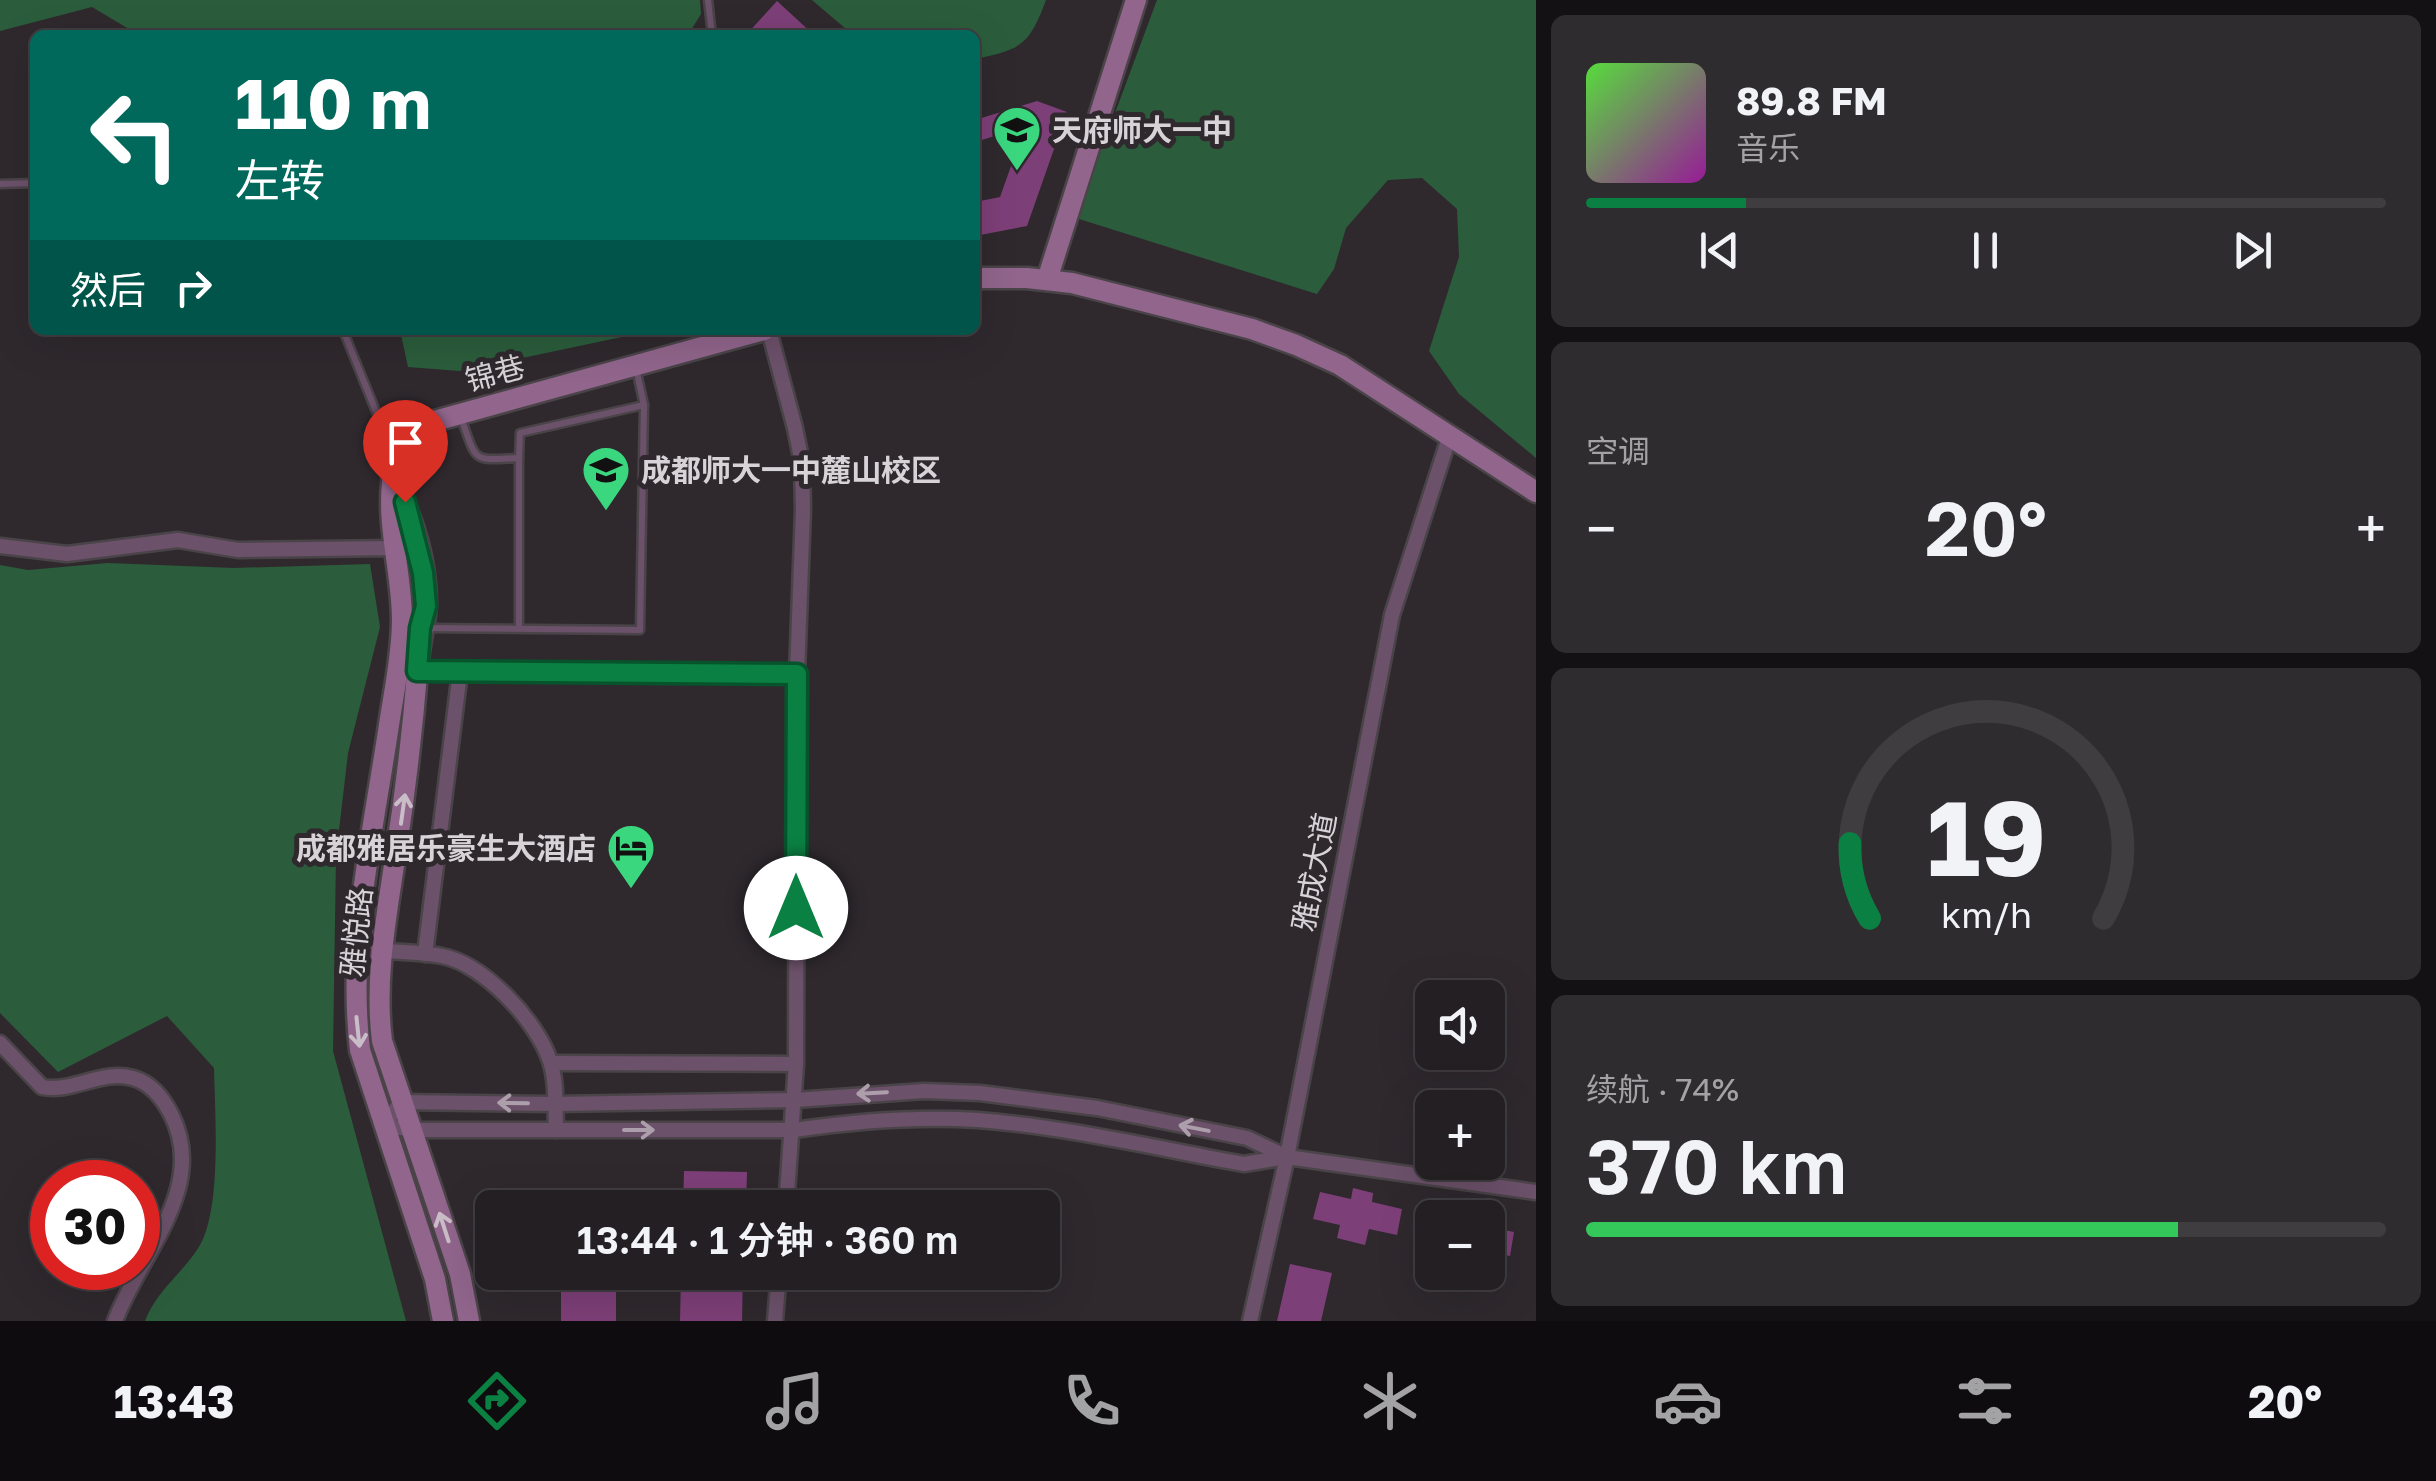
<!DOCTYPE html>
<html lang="zh">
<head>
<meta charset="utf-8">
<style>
  body { margin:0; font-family:"Golos Text","Noto Sans SC",sans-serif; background:#2f2c2f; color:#f1f3f6; height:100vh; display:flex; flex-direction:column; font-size:38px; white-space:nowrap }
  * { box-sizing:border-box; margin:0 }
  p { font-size:32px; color:#a3a2a5 }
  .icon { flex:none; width:55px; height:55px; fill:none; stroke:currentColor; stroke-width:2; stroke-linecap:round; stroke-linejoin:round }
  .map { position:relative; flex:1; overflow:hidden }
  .details { display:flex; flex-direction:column; gap:15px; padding:15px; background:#131113; width:900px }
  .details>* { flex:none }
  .guide { position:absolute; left:30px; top:30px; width:950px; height:305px; border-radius:15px; box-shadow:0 10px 40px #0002,0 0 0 2px #403d40; background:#00695c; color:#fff; overflow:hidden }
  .buttons { position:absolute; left:1415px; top:980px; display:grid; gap:20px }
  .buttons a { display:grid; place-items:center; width:90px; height:90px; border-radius:15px; background:#231f22; box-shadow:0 10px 40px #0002,0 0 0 2px #403d40; font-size:50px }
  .speed { position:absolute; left:30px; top:1160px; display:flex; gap:20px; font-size:50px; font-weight:700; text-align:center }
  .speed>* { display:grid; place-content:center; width:130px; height:130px; border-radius:50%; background:#231f22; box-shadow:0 10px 40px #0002,0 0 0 2px #403d40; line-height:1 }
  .speed .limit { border:15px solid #d22; background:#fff; color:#111 }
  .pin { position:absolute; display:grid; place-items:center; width:85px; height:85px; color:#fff; margin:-102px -42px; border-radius:50% 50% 50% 0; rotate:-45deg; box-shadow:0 0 10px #0007 }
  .pin .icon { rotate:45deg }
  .me { position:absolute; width:110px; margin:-55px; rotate:0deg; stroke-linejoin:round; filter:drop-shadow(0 0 8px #0008) }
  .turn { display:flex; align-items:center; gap:35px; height:210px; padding:0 40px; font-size:45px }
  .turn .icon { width:130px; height:130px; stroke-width:2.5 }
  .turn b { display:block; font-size:70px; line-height:85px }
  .then { display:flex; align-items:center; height:95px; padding:0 40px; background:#0003; gap:20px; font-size:38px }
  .big { font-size:75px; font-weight:600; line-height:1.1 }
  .details .card { flex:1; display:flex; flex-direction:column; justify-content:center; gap:15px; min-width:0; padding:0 35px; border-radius:15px; background:#2f2c2f }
  .details .dial { align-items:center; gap:0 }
  .dial svg { height:260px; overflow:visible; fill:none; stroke:#403d40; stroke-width:7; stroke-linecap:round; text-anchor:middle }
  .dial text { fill:#f1f3f6; stroke:none }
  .song { display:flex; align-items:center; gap:30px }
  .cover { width:120px; height:120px; border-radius:15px; background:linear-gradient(135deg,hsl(110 70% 55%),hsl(300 70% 35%)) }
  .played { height:10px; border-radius:5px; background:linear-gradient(90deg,#0b8043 20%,#403d40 20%) }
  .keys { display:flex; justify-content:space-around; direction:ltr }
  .heat { display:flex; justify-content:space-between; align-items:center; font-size:55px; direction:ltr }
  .charge { height:15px; border-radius:8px; background:linear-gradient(90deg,#34c759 74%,#403d40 0) }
  .trip { position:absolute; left:475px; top:1190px; width:585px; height:100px; border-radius:15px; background:#231f22; box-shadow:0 10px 40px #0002,0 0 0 2px #403d40; font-weight:600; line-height:100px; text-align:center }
  .dock { display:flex; height:160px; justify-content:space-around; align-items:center; background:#0e0c0e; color:#a3a2a5 }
  .dock .icon { width:70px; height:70px }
  .dock .selected { color:#0b8043 }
  .dock b { font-size:45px; color:#f1f3f6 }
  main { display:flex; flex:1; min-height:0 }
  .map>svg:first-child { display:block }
  .green { fill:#2b5d3c }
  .building { fill:#7d3f78 }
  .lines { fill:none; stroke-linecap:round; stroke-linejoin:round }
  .lane-casing { stroke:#4a4449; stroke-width:11 }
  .street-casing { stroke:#4a4449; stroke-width:19 }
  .secondary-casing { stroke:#4a4449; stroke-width:25 }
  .lane { stroke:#6c516a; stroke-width:6 }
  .street { stroke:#6c516a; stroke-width:14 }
  .secondary { stroke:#91658c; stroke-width:20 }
  .oneway { stroke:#c9bdc8 }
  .oneway2 { stroke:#ac9fab }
  .route-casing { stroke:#07532c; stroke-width:25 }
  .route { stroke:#0b8043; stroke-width:18 }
  .labels { text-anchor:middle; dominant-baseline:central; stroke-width:10; stroke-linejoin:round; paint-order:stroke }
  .poi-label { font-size:30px; font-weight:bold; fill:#d7d3d7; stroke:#2f292e; text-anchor:start }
  .street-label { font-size:30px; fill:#d7d3d7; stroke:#2f292e }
</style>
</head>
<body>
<main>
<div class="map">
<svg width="1536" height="1321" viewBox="0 0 1536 1321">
  <rect width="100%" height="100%" fill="#2f292e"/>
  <g class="green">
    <path d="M 0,0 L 700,0 L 701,14 L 688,35 L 139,35 L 92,7 L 0,31 Z"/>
    <path d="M 812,0 L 1046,0 C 1029,46 1021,49 975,59 L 975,35 L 853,35 Z"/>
    <path d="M 1157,0 L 1536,0 L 1536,458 L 1459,394 L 1429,351 L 1459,257 L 1457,209 L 1422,178 L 1388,180 L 1346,228 L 1334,269 L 1317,294 L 1076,218 Z"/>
    <path d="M 400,330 L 655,330 L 460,371 L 408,367 Z"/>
    <path d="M 108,563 L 234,568 L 370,564 L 380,627 L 348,753 L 336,856 L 333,1051 L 406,1321 L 145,1321 C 157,1288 190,1268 203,1239 C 221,1197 215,1113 214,1068 L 167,1016 L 58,1072 L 0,1013 L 0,565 L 28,570 Z"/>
  </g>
  <g class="building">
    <path d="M 777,1 L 814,35 L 746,35 Z"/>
    <path d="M 1037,101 L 1067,112 L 1027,226 L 975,236 L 975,202 L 1000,197 L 1025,127 L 975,142 L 975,120 Z"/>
    <path d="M 684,1171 L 747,1172 L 746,1208 L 683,1208 Z"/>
    <path d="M 1353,1188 L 1373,1193 L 1372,1202 L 1402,1209 L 1397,1235 L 1369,1229 L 1365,1245 L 1337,1238 L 1340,1225 L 1313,1219 L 1320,1192 L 1351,1199 Z"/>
    <path d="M 1488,1227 L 1514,1232 L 1510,1256 L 1488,1252 Z"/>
    <path d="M 1290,1264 L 1332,1273 L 1321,1321 L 1277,1321 Z"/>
    <rect x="561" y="1272" width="55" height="49"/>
    <path d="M 681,1272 L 743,1272 L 742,1321 L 680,1321 Z"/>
  </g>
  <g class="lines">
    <g class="lane-casing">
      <g id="lane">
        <path d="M 708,0 L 712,35"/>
        <path d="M 0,184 L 35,183"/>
        <path d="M 343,330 L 377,414 L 404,443"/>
        <path d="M 462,420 C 477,464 473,460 519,458 L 519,628"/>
        <path d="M 519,458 L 520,433 L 644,405"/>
        <path d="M 426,628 L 640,630 L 644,405 L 636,368"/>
      </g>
    </g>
    <g class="street-casing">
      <g id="street">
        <path d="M 769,330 L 795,428 L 802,463 L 803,510 L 797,674 L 796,1064 L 786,1208"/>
        <path d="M 0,546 L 67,554 L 178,540 L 238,550 L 392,548 L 419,554"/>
        <path d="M 413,672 L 797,674"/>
        <path d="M 357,950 C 385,952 414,951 442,956 C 484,964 537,1021 550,1061 C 557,1081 555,1109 556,1130"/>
        <path d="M 425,954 L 460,672"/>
        <path d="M 0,1043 L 42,1087 C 74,1093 101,1069 133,1078 C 151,1083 162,1097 171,1114 C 209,1188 139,1255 115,1321"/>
        <path d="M 551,1063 L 796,1064"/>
        <path d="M 1287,1157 L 1247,1138 L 1097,1108 L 980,1093 L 924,1091 L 795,1100 L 555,1104 L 401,1102 L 384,1125 L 412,1130 L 794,1130 C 855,1121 916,1116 978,1120 C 1067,1127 1156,1148 1244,1164 L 1287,1157 L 1536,1192"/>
        <path d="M 775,1321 L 779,1272"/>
        <path d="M 1250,1321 L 1287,1157 L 1392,615 L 1449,438"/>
      </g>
    </g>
    <g class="secondary-casing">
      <g id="secondary">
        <path d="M 975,278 L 1027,278 L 1072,283 L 1252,329 L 1296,345 L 1340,365 L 1536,492"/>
        <path d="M 1047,280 L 1136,0"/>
        <path d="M 394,486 C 414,517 426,565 426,602 C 426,621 419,643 418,662 C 413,726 406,788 396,852 C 387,914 374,978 382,1041 L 460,1274 L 469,1321"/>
        <path d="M 443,1321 L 435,1279 L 360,1050 C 347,941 373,833 389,725 C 394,691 402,655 402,620 C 402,567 382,514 396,461 C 400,443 418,433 431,422 L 764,330"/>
      </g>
    </g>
    <use href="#lane" class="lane"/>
    <use href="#street" class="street"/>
    <use href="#secondary" class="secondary"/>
  </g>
  <defs><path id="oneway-shaft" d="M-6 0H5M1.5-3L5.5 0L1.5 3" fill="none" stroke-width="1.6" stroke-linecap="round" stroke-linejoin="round" transform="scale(2.5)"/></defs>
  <g class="oneway">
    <use href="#oneway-shaft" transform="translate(403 809) rotate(-82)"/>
    <use href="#oneway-shaft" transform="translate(358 1032) rotate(84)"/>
    <use href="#oneway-shaft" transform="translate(444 1227) rotate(-108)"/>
  </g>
  <g class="oneway2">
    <use href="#oneway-shaft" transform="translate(872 1093) rotate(177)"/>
    <use href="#oneway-shaft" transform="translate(513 1103) rotate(-179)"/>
    <use href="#oneway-shaft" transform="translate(1194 1128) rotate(-169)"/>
    <use href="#oneway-shaft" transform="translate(639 1130)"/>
  </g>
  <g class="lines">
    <g class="route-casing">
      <path id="route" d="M 405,502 L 423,573 L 426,606 L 420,628 L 417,671 L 797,674 L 796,908"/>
    </g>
    <use href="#route" class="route"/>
  </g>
  <defs>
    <g id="school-pin" transform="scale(2.5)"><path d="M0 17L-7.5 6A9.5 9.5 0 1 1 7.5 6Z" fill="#3ad77f" stroke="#2f292e"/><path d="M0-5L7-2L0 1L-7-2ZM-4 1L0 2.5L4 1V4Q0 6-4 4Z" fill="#111"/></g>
    <g id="hotel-pin" transform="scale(2.5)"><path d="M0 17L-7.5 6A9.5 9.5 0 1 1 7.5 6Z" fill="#3ad77f" stroke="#2f292e"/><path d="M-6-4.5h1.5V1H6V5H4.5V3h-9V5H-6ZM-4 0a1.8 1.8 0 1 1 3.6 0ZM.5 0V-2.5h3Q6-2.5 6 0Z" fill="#111"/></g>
  </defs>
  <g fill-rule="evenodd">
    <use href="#school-pin" x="1017" y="130"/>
    <use href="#school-pin" x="606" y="470"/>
    <use href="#hotel-pin" x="631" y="848"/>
  </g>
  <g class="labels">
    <g class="poi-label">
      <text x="1052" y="130">天府师大一中</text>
      <text x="641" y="470">成都师大一中麓山校区</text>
      <text x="596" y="848" text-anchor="end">成都雅居乐豪生大酒店</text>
    </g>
    <g class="street-label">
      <text transform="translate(495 373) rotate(-15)">锦巷</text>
      <text transform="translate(1314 872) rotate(-79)">雅成大道</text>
      <text transform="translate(356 932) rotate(-84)">雅悦路</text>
    </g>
  </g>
</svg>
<div class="buttons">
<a><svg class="icon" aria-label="sound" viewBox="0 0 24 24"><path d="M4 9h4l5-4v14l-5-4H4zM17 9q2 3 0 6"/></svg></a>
<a>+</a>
<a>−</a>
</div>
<div class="speed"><div class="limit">30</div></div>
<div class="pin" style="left:405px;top:502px;background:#d93025"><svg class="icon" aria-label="arrive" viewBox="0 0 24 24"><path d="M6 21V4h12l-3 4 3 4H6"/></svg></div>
<svg class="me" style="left:796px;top:908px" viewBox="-20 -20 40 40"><circle r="19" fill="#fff"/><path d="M0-13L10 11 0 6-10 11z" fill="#0b8043"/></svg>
<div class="trip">13:44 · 1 分钟 · 360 m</div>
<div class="guide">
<div class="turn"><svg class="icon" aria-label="left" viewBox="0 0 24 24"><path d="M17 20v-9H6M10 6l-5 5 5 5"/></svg><div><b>110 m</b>左转</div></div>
<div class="then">然后<svg class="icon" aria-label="right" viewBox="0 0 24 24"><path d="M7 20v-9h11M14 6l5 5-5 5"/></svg></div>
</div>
</div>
<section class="details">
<div class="card">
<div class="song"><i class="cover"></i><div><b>89.8 FM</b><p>音乐</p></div></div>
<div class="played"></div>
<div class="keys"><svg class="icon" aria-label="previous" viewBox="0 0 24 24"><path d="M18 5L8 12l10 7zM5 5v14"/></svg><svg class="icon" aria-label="pause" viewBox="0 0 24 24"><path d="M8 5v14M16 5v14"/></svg><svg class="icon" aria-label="next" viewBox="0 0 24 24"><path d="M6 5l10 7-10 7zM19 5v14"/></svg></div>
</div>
<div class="card"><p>空调</p>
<div class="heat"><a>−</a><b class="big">20°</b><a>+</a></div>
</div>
<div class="card dial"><svg viewBox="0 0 100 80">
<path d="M14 69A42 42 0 1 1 86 69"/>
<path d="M14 69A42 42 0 0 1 8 46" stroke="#0b8043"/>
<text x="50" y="56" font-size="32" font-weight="700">19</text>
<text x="50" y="72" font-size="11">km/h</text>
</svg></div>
<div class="card"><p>续航 · 74%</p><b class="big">370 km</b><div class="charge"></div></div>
</section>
</main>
<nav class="dock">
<b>13:43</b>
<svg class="icon selected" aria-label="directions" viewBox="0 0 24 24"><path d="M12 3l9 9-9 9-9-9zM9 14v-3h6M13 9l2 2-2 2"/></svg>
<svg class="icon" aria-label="music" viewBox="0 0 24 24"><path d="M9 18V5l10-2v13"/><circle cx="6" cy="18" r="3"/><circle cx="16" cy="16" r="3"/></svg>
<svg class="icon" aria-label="phone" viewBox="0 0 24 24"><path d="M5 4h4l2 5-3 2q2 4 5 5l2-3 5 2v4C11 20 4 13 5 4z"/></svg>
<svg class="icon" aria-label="climate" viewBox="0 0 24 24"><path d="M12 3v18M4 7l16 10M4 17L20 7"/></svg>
<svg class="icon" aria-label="car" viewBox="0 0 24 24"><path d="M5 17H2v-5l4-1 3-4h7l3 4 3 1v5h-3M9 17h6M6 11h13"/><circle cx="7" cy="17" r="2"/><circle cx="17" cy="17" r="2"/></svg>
<svg class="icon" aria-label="filters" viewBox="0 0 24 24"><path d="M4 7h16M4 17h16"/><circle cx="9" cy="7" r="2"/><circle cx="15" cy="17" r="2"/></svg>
<b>20°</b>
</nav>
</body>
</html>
